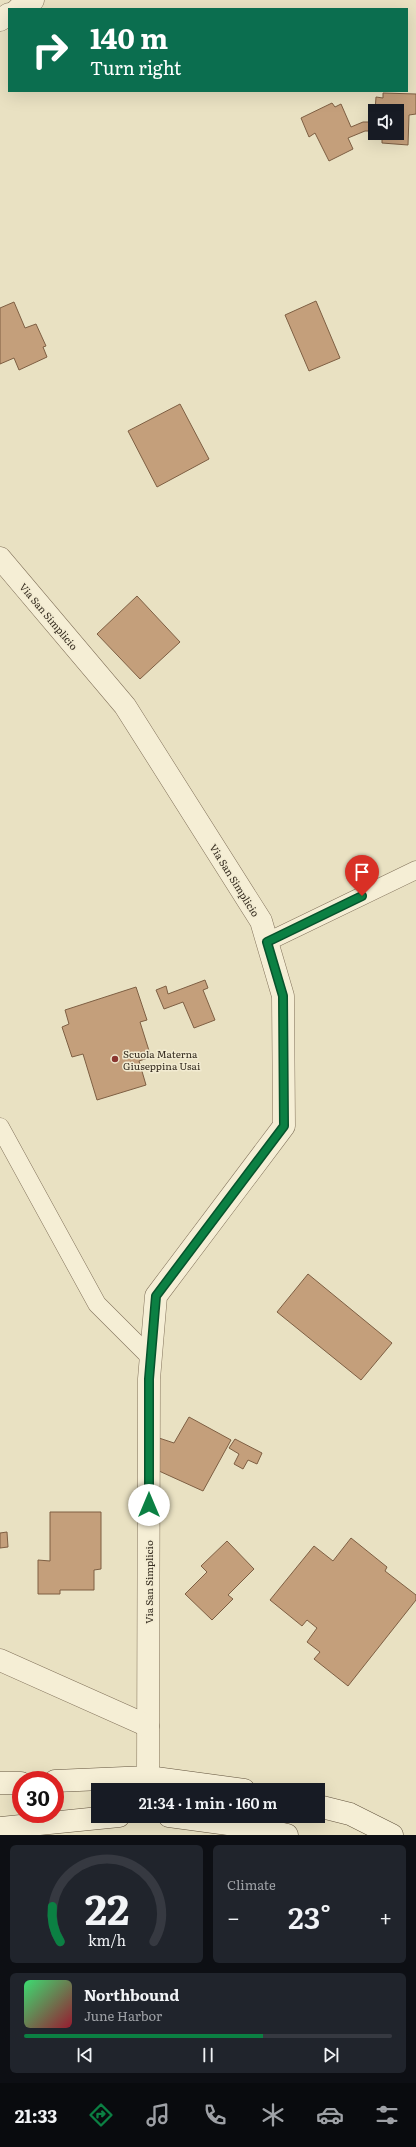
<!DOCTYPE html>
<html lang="en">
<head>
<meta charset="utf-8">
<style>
  body { margin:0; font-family:Literata,serif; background:#20242c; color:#f1f3f6; height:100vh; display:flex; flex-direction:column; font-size:15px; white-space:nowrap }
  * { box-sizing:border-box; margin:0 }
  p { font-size:13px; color:#9ea1a6 }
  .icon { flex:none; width:22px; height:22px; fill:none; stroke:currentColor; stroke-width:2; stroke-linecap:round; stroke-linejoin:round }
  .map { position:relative; height:1835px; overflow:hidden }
  .details { display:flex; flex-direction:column; gap:10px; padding:10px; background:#0d0f14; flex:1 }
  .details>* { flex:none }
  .guide { position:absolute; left:8px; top:8px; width:400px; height:84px; border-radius:0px; box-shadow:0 4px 16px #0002; background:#0b6e4f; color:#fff; overflow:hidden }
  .buttons { position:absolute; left:368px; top:104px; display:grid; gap:8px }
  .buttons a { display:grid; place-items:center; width:36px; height:36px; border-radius:0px; background:#171b24; box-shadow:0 4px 16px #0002; font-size:20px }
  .speed { position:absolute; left:12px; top:1771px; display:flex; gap:8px; font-size:20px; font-weight:700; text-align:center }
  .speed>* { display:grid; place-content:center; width:52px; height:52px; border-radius:50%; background:#171b24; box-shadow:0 4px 16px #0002; line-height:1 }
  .speed .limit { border:6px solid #d22; background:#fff; color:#111 }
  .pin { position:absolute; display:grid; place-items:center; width:34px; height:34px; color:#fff; margin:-41px -17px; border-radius:50% 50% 50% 0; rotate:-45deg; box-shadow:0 0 4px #0007 }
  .pin .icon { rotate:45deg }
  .me { position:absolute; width:44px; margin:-22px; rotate:0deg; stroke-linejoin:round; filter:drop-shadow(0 0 3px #0008) }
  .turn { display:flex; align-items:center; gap:14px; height:84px; padding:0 16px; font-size:18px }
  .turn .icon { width:52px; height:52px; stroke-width:2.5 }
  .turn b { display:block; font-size:28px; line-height:34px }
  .big { font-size:30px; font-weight:600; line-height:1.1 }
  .details .widget { flex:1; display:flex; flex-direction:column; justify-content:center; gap:6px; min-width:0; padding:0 14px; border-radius:6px; background:#20242c }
  .details .dial { align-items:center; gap:0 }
  .dial svg { height:104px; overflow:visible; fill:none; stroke:#363941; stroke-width:7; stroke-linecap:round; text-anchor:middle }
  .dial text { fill:#f1f3f6; stroke:none }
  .song { display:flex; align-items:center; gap:12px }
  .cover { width:48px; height:48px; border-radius:6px; background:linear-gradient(135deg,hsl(140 70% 55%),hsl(350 70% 35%)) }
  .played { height:4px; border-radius:2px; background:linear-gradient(90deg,#0b8043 65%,#363941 65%) }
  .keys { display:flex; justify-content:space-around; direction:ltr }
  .heat { display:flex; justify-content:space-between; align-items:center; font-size:22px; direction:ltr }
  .details .tiles { flex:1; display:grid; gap:10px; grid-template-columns:1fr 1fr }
  .widget:last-child { grid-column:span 2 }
  .trip { position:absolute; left:91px; top:1783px; width:234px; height:40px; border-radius:0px; background:#171b24; box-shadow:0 4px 16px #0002; font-weight:600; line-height:40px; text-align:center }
  .dock { display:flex; height:64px; justify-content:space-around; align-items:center; background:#090b0e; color:#9ea1a6 }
  .dock .icon { width:28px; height:28px }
  .dock .selected { color:#0b8043 }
  .dock b { font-size:18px; color:#f1f3f6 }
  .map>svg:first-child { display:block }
  .building { fill:#c49f7b; stroke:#7e5f43 }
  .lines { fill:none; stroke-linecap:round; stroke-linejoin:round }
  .lane-casing { stroke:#82725b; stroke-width:19 }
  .street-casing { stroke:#82725b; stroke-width:23 }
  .secondary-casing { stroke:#63543e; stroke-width:23 }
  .lane { stroke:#f5eed5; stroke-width:18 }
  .street { stroke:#f5eed5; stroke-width:22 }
  .secondary { stroke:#f5eed5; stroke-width:22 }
  .route-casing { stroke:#07532c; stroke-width:10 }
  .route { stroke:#0b8043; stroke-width:7 }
  .poi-dot { fill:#8b3731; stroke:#f2ebd1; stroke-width:1.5 }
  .labels { text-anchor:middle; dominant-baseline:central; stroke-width:3; stroke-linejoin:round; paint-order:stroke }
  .street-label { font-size:10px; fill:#332a1e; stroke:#f2ebd1 }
  .poi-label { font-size:10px; fill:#332a1e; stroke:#f2ebd1; text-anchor:start }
</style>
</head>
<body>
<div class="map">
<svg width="416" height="1835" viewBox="0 0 416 1835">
  <rect width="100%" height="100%" fill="#e9e1c2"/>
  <g class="building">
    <path d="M 383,93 L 416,94 L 416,114 L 409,115 L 408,145 L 382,143 L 382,133 L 397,133 L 397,111 L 375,111 L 376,97 L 383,98 Z"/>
    <path d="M 332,103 L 335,107 L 341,104 L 351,127 L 363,122 L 375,122 L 375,115 L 375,131 L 365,131 L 348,138 L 353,149 L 329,161 L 315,133 L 309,137 L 301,118 Z"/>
    <path d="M 316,301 L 340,358 L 309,371 L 285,315 Z"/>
    <path d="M 14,302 L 25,328 L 36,324 L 46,346 L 43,347 L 47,357 L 19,370 L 14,358 L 0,364 L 0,308 Z"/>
    <path d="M 180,404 L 209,459 L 157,487 L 128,431 Z"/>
    <path d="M 137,596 L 180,642 L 140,679 L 97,634 Z"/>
    <path d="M 205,980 L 208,988 L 203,990 L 215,1020 L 194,1028 L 183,1002 L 164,1009 L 156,990 L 166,986 L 168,994 Z"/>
    <path d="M 136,987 L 147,1020 L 140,1022 L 151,1057 L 139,1061 L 146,1085 L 97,1100 L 83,1054 L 72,1057 L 62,1027 L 69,1024 L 65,1010 Z"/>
    <path d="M 308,1274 L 392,1343 L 361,1380 L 277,1312 Z"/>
    <path d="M 189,1417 L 231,1440 L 203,1491 L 159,1471 L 159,1438 L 174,1443 Z"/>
    <path d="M 235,1439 L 262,1453 L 257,1464 L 248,1460 L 243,1469 L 234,1464 L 239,1454 L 229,1448 Z"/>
    <path d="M 50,1512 L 101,1512 L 101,1569 L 94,1570 L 94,1590 L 60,1590 L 60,1594 L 38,1594 L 38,1560 L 50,1561 Z"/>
    <path d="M 7,1532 L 8,1547 L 0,1548 L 0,1533 Z"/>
    <path d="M 351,1538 L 387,1567 L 385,1571 L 416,1595 L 416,1600 L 348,1686 L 314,1659 L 320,1652 L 307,1642 L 317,1628 L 307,1620 L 302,1626 L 270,1600 L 314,1546 L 333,1561 Z"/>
    <path d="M 227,1541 L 254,1569 L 228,1595 L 233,1599 L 212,1620 L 185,1594 L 207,1572 L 201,1566 Z"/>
  </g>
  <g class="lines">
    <g class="lane-casing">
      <g id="lane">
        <path d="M 267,942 L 416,870"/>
        <path d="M 0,1127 L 97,1304 L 151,1358"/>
      </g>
    </g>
    <g class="street-casing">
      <g id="street">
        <path d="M 18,9 L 33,0"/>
        <path d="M 0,20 L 9,14"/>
        <path d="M 0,558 L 125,706 L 261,921 L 283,996 L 284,1126 L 156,1296 L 149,1379 L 148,1777"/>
        <path d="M 0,1660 L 148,1726"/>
      </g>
    </g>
    <g class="secondary-casing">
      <g id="secondary">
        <path d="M 55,1781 L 148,1777 L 244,1790"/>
        <path d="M 0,1783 L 21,1783"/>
        <path d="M 318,1806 L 350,1814 L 392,1835"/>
        <path d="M 169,1816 L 257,1828 L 287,1835"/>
        <path d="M 0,1828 L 119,1816"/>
      </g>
    </g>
    <use href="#lane" class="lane"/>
    <use href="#street" class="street"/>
    <use href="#secondary" class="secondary"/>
  </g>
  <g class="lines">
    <g class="route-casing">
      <path id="route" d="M 149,1505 L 149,1379 L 156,1296 L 284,1126 L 283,996 L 267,942 L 362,896"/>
    </g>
    <use href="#route" class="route"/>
  </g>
  <circle class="poi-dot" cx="115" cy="1059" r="4"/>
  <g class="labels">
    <g class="street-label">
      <text transform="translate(49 616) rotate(50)">Via San Simplicio</text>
      <text transform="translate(235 880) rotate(58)">Via San Simplicio</text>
      <text transform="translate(148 1582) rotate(-90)">Via San Simplicio</text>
    </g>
    <g class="poi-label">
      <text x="123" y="1053">Scuola Materna<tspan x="123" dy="12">Giuseppina Usai</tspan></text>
    </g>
  </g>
</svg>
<div class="buttons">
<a><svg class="icon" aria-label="sound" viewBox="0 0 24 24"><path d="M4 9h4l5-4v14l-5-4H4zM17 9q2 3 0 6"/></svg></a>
</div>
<div class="speed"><div class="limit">30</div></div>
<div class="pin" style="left:362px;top:896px;background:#d93025"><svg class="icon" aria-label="arrive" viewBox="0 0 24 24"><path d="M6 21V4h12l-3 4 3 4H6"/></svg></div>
<svg class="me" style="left:149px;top:1505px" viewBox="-20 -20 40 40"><circle r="19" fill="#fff"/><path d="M0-13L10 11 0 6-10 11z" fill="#0b8043"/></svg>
<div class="trip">21:34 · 1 min · 160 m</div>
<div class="guide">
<div class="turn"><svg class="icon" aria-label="right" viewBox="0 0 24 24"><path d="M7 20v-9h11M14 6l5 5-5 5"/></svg><div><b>140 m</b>Turn right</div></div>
</div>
</div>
<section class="details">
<div class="tiles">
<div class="widget dial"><svg viewBox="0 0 100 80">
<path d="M14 69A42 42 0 1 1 86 69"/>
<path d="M14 69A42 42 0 0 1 8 42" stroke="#0b8043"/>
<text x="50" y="56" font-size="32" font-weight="700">22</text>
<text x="50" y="72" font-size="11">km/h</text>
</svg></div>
<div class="widget"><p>Climate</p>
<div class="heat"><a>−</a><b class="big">23°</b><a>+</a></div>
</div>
<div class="widget">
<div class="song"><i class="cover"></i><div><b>Northbound</b><p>June Harbor</p></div></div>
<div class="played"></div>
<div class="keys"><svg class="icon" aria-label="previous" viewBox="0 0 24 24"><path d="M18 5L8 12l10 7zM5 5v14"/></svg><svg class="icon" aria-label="pause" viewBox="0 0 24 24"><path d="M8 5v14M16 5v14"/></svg><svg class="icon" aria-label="next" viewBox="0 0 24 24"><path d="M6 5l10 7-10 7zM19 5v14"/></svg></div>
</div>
</div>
</section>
<nav class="dock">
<b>21:33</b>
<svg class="icon selected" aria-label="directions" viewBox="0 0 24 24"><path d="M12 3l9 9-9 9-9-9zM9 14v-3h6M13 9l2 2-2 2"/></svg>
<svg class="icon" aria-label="music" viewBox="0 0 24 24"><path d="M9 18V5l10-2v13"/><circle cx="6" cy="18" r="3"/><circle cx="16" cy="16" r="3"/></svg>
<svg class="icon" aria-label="phone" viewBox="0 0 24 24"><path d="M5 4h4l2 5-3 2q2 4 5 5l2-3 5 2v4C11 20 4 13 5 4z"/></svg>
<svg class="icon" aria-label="climate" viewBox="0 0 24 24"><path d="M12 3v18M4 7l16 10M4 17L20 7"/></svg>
<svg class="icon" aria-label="car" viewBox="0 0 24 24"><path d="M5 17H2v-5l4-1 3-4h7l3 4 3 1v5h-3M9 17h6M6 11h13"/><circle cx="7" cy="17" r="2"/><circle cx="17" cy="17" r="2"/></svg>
<svg class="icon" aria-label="filters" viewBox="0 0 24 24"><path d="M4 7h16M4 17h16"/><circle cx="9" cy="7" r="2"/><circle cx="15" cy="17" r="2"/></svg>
</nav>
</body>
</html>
